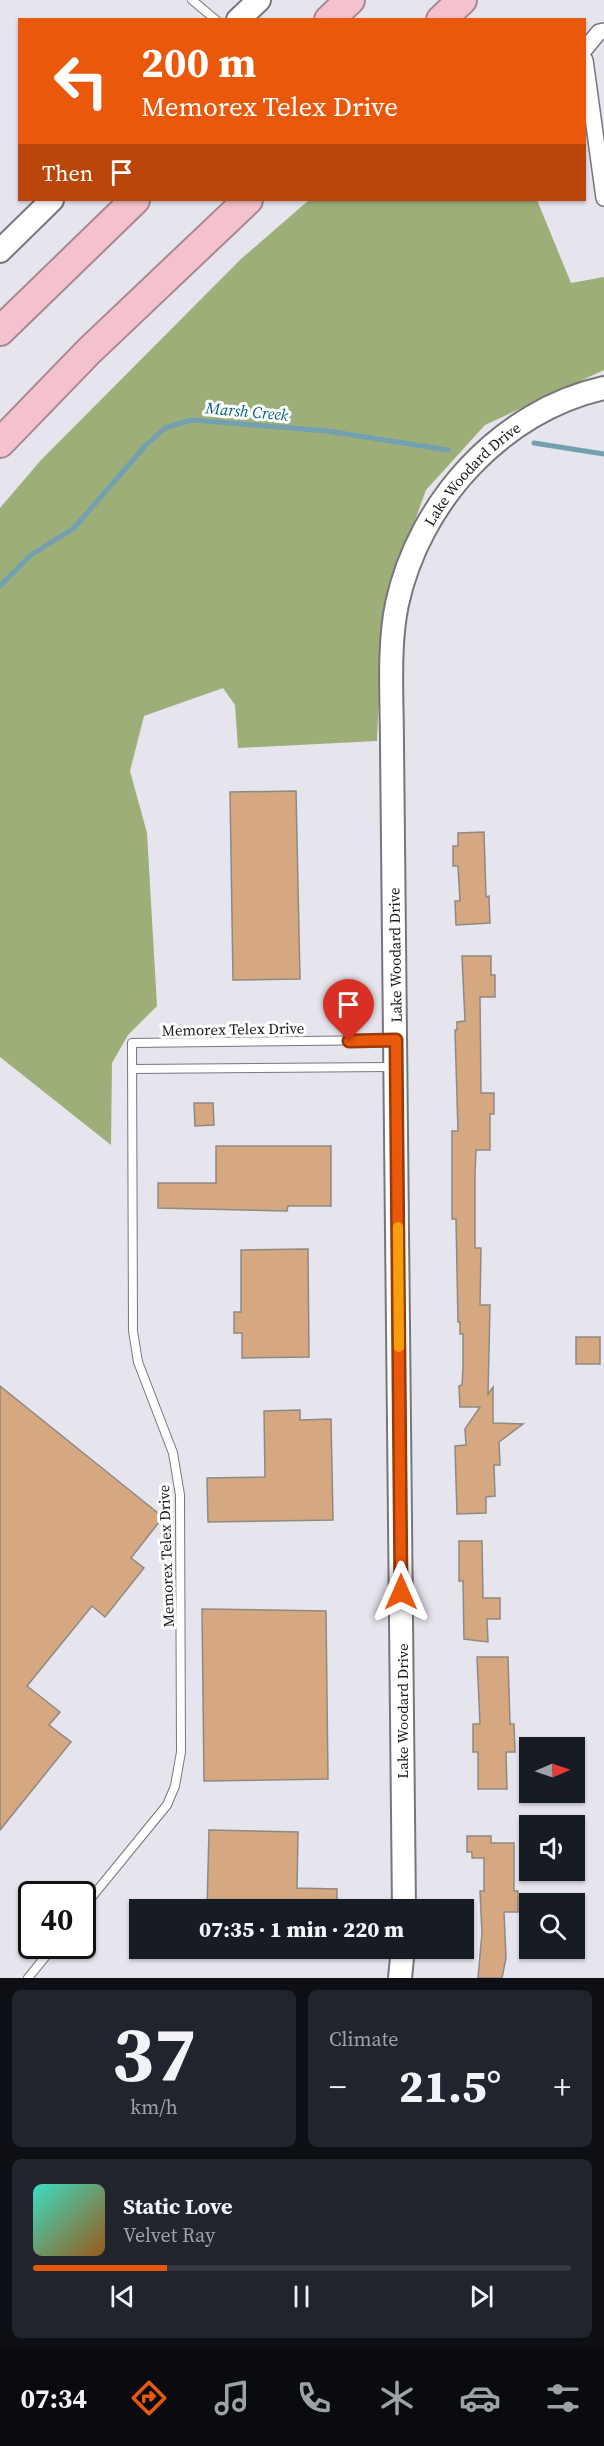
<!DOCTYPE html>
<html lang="en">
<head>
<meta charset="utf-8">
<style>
  body { margin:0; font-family:"Source Serif 4",serif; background:#20242c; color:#f1f3f6; height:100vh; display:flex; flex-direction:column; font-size:22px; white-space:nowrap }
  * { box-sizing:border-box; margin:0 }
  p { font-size:20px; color:#9ea1a6 }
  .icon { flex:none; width:33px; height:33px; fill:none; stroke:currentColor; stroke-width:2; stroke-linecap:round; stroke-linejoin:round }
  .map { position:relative; height:1978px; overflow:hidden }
  .sheet { display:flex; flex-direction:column; gap:12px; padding:12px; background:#0d0f14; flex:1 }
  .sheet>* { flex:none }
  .banner { position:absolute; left:18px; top:18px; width:568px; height:183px; border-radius:0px; box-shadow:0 2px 4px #0004; background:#ea580c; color:#fff; overflow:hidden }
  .needle { width:39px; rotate:88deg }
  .buttons { position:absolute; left:519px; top:1737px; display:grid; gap:12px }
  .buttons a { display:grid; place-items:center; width:66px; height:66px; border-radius:0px; background:#171b24; box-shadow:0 2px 4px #0004; font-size:30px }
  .speed { position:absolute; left:18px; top:1881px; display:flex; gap:12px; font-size:30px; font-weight:700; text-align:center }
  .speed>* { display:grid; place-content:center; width:78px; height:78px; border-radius:50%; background:#171b24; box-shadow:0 2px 4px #0004; line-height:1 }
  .speed .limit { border:3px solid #111; border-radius:9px; background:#fff; color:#111 }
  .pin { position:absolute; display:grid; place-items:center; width:51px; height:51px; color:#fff; margin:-62px -26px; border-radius:50% 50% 50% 0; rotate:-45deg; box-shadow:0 0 6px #0007 }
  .pin .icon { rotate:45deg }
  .me { position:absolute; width:66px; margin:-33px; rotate:0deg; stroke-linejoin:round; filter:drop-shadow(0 0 4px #0008) }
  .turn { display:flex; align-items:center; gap:21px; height:126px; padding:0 24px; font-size:27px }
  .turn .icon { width:78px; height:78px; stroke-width:2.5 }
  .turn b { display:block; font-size:42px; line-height:51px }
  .then { display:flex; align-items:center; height:57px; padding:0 24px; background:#0003; gap:12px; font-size:22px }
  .big { font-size:45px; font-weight:800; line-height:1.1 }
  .sheet .widget { flex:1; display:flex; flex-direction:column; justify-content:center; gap:9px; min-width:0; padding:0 21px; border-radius:9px; background:#20242c }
  .sheet .dial { align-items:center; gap:0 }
  .dial b { font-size:78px; line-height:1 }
  .song { display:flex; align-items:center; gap:18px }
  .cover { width:72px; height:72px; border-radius:9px; background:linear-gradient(135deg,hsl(170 70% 55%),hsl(30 70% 35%)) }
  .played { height:6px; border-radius:3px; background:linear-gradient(90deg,#ea580c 25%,#363941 25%) }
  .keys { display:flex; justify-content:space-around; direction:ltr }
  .heat { display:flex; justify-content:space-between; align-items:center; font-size:33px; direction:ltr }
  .sheet .tiles { flex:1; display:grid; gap:12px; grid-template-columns:1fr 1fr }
  .widget:last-child { grid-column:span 2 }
  .trip { position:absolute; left:129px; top:1899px; width:345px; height:60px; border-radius:0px; background:#171b24; box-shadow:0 2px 4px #0004; font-weight:800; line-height:60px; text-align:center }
  .tabs { display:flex; height:96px; justify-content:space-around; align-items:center; background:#090b0e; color:#9ea1a6 }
  .tabs .icon { width:42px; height:42px }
  .tabs .active { color:#ea580c }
  .tabs b { font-size:27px; color:#f1f3f6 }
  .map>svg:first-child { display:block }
  .forest { fill:#9dae79 }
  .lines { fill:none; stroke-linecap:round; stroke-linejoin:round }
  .stream { stroke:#72a0b1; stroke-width:5 }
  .building { fill:#d5a881; stroke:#8f8983; stroke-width:1.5 }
  .lane-casing { stroke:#78767d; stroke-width:10 }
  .street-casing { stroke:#78767d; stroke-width:18 }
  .secondary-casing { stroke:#78767d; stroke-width:26 }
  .highway-casing { stroke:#a88790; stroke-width:32 }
  .lane { stroke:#fff; stroke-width:8 }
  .street { stroke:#fff; stroke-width:15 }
  .secondary { stroke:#fff; stroke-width:22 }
  .highway { stroke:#f4c1ce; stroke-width:28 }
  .route-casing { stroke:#983908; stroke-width:15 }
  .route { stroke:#ea580c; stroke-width:10 }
  .slow { stroke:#f59e0b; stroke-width:10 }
  .labels { text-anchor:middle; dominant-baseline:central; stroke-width:6; stroke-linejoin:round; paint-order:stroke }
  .street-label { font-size:15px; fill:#1b1a1d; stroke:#fff }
  .water-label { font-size:16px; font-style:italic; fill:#006178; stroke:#fff }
</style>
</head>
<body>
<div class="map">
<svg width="604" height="1978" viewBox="0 0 604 1978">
  <rect width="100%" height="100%" fill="#e6e4ec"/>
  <path class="forest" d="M 309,200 L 537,200 L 571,283 L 604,277 L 604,370 L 485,425 L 426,490 L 383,609 L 377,741 L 238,748 L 235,705 L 223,688 L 144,716 L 130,771 L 147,833 L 157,1006 L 128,1035 L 112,1063 L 111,1145 L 0,1057 L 0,508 L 41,460 L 241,259 Z"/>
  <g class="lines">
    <g class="stream">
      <path d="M 534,443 L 604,454"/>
      <path d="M 0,586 L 31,555 L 74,528 L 145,446 L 165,428 L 191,420 L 327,431 L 448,450"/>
    </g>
  </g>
  <g class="building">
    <path d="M 296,791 L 300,979 L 233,980 L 230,792 Z"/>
    <path d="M 484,832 L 486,897 L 489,896 L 490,923 L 456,925 L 455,901 L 460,901 L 458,866 L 453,866 L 453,846 L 458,846 L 458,833 Z"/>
    <path d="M 462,956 L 491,956 L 491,975 L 495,975 L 495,997 L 480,997 L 481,1093 L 494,1093 L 494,1114 L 490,1114 L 490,1150 L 476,1150 L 475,1173 L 475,1248 L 481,1248 L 480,1305 L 490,1305 L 488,1394 L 493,1387 L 493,1423 L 523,1424 L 499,1442 L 500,1465 L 494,1465 L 495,1496 L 486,1497 L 486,1513 L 457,1514 L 455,1446 L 466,1445 L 465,1429 L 480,1407 L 460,1407 L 459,1386 L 462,1385 L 463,1368 L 463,1334 L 460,1334 L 460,1322 L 458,1322 L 456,1219 L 452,1219 L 452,1131 L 458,1131 L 455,1030 L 457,1030 L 457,1022 L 465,1021 Z"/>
    <path d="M 194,1103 L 213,1103 L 214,1125 L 195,1126 Z"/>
    <path d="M 216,1146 L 331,1146 L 331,1206 L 288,1206 L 287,1211 L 158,1208 L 158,1183 L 216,1183 Z"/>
    <path d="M 308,1249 L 309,1357 L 242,1358 L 242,1333 L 234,1333 L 234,1312 L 241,1312 L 241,1250 Z"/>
    <rect x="576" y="1337" width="24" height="27"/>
    <path d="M 0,1386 L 163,1517 L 131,1558 L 144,1568 L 105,1617 L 92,1606 L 27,1686 L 60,1712 L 49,1725 L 71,1742 L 0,1830 Z"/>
    <path d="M 300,1410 L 300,1420 L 331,1419 L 333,1520 L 208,1522 L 207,1478 L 265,1477 L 264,1411 Z"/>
    <path d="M 459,1541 L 482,1541 L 483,1598 L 500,1598 L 500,1619 L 487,1619 L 488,1642 L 464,1639 L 463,1581 L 459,1581 Z"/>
    <path d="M 202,1609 L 326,1611 L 328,1779 L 204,1781 Z"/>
    <path d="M 477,1657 L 508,1657 L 510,1724 L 514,1724 L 515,1752 L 506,1752 L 507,1789 L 478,1789 L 478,1752 L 473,1752 L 473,1724 L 480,1724 Z"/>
    <path d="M 209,1830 L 298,1832 L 297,1888 L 337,1889 L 337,1910 L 207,1910 Z"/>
    <path d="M 467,1836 L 491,1836 L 491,1843 L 514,1843 L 514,1891 L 518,1891 L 518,1912 L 504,1912 L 506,1958 L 502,1978 L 478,1978 L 482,1933 L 480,1891 L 484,1891 L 484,1858 L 472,1858 L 472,1852 L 467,1852 Z"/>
  </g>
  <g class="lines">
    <g class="lane-casing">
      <g id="lane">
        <path d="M 192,0 L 216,20"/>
        <path d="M 132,1069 L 392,1067"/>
        <path d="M 82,1909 L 167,1805 L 175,1786 L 181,1752 L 180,1495 L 173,1453 L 138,1362 L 133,1331 L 132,1043 L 392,1040"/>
        <path d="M 28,1978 L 54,1946"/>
      </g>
    </g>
    <g class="street-casing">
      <g id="street">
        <path d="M 585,49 L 599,32 L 604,31"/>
        <path d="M 585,60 L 604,198"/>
      </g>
    </g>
    <g class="secondary-casing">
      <g id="secondary">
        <path d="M 238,20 L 259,0"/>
        <path d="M 0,251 L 52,200"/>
        <path id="s1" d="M 404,1910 L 392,745 C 392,701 388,646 397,604 C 419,502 501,411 604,388"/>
        <path d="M 400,1978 L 403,1948"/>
      </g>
    </g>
    <g class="highway-casing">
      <g id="highway">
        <path d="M 329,20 L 350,0"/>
        <path d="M 441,20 L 462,0"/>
        <path d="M 0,331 L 135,200"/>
        <path d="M 0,443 L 89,351 L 248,200"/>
      </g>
    </g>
    <use href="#lane" class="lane"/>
    <use href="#street" class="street"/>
    <use href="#secondary" class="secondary"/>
    <use href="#highway" class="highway"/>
  </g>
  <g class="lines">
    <g class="route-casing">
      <path id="route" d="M 349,1041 L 396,1040 L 401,1592"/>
    </g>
    <use href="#route" class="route"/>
    <path class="slow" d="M 398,1227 L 399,1347"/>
  </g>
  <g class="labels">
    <g class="street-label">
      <text stroke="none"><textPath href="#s1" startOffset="1460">Lake Woodard Drive</textPath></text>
      <text transform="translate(395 955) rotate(-91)">Lake Woodard Drive</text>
      <text transform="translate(233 1029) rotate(-1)">Memorex Telex Drive</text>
      <text transform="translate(166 1556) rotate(-92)">Memorex Telex Drive</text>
      <text transform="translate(402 1711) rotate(-90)">Lake Woodard Drive</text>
    </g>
    <g class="water-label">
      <text transform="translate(247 411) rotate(5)">Marsh Creek</text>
    </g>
  </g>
</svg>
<div class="buttons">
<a><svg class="needle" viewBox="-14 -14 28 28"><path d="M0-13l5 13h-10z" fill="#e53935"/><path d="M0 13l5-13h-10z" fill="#9ea1a6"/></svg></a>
<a><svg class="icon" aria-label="sound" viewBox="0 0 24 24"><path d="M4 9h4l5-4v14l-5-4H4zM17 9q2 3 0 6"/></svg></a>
<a><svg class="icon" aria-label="search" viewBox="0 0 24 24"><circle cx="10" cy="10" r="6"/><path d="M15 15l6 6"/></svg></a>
</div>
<div class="speed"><div class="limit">40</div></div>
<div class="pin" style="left:349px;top:1041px;background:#d93025"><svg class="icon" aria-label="arrive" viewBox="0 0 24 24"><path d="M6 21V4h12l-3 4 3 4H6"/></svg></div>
<svg class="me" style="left:401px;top:1592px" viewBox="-20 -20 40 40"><path d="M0-17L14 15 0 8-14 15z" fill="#ea580c" stroke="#fff" stroke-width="4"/></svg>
<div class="trip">07:35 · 1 min · 220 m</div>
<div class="banner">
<div class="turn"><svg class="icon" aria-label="left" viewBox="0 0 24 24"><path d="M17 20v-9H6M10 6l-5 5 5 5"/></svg><div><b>200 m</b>Memorex Telex Drive</div></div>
<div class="then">Then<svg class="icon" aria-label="arrive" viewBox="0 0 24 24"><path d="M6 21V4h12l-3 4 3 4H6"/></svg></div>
</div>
</div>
<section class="sheet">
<div class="tiles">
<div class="widget dial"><b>37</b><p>km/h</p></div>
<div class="widget"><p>Climate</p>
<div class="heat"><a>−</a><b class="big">21.5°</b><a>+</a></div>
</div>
<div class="widget">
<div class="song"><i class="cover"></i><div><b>Static Love</b><p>Velvet Ray</p></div></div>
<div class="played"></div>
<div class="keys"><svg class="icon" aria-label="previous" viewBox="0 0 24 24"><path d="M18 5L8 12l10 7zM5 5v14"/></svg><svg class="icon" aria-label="pause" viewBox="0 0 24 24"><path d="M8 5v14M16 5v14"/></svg><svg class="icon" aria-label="next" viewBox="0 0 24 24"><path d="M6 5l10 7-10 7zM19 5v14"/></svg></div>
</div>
</div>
</section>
<nav class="tabs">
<b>07:34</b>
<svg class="icon active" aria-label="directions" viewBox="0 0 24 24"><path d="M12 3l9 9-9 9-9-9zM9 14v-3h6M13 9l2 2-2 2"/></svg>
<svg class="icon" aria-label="music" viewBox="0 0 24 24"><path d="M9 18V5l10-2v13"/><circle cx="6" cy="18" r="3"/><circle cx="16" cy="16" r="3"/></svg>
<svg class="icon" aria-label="phone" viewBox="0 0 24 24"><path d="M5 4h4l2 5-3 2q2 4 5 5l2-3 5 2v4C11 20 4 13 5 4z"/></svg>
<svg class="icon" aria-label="climate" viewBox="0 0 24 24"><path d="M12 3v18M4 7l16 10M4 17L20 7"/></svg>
<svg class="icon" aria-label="car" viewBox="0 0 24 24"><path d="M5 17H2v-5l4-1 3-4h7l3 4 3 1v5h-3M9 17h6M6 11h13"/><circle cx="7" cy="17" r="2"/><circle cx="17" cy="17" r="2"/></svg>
<svg class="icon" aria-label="filters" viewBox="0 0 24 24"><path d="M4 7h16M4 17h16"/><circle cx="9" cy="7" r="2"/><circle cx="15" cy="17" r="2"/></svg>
</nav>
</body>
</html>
